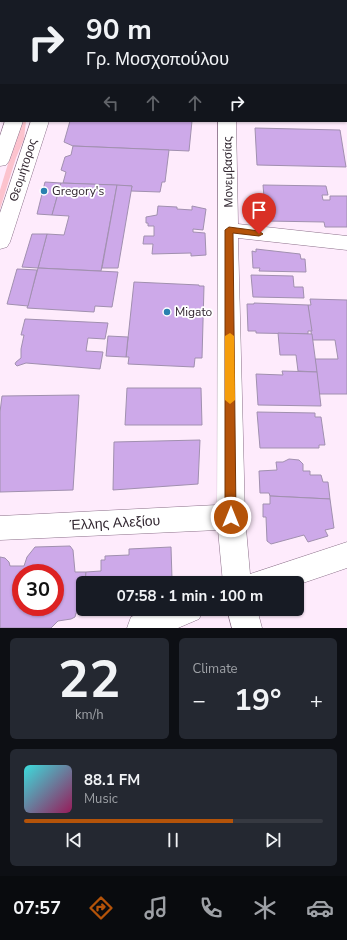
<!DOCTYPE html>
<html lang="en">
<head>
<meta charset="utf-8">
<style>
  body { margin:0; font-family:"Nunito Sans",sans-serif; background:#242831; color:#f1f3f6; height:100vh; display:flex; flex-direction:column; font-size:15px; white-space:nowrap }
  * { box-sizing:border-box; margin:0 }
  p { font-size:13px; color:#9ea1a6 }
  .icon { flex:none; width:22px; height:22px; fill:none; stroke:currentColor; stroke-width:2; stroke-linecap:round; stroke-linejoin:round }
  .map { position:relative; height:628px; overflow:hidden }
  .sheet { display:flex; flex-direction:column; gap:10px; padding:10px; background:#0d0f14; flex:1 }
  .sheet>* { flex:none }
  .top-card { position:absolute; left:0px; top:0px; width:347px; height:122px; box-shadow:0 1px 3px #0004; background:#171b24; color:#f1f3f6; overflow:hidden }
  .speed { position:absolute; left:12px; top:564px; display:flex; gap:8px; font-size:20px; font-weight:700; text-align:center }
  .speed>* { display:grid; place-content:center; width:52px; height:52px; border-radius:50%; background:#171b24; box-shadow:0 1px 3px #0004; line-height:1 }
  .speed .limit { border:6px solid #d22; background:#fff; color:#111 }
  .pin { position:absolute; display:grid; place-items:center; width:34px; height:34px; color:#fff; margin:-41px -17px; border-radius:50% 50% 50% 0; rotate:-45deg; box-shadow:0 0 4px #0007 }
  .pin .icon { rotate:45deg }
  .me { position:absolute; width:44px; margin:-22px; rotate:0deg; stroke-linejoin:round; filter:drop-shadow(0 0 3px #0008) }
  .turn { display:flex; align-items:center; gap:14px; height:84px; padding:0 20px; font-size:18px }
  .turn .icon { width:52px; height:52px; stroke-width:2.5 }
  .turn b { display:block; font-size:28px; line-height:34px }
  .lanes { display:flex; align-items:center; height:38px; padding:0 20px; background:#0003; justify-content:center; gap:20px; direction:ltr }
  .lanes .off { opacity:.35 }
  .big { font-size:30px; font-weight:700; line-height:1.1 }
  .sheet .tile { flex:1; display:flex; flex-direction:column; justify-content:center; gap:6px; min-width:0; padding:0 14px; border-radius:6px; background:#242831 }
  .sheet .dial { align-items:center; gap:0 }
  .dial b { font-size:52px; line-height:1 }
  .song { display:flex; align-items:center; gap:12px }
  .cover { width:48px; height:48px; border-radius:6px; background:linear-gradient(135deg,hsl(180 70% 55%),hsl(330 70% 35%)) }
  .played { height:4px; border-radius:2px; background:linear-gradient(90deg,#b45309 70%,#363941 70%) }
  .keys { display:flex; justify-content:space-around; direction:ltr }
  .heat { display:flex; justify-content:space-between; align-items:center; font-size:22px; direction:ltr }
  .sheet .tiles { flex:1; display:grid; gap:10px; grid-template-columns:1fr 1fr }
  .tile:last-child { grid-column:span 2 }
  .trip { position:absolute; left:76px; top:576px; width:228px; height:40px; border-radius:6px; background:#171b24; box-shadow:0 1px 3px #0004; font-weight:700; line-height:40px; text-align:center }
  .dock { display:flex; height:64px; justify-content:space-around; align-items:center; background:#090b0e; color:#9ea1a6 }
  .dock .icon { width:28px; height:28px }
  .dock .active { color:#b45309 }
  .dock b { font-size:18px; color:#f1f3f6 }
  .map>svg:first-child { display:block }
  .green { fill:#fcc3ce }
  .building { fill:#cda9e9; stroke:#a190af; fill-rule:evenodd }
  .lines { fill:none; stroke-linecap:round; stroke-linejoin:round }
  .service-casing { stroke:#8c718a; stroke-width:1 }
  .pedestrian-casing { stroke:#8c718a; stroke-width:1 }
  .minor-casing { stroke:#8c718a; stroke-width:1 }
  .tertiary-casing { stroke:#8c718a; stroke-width:1 }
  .service { fill:#fff; fill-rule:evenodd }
  .pedestrian { fill:#fff; fill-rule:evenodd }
  .minor { fill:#fff; fill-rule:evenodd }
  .tertiary { fill:#fff; fill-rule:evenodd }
  .route { fill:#b45309; stroke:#753606 }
  .slow { fill:#f59e0b }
  .poi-dot { fill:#2981af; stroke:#fff; stroke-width:1.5 }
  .labels { text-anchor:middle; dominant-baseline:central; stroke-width:3.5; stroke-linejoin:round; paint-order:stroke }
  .street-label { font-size:12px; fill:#332832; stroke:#fff }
  .poi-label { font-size:12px; fill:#332832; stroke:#fff; text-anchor:start }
  .near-street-label { font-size:14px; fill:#332832; stroke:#fff }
</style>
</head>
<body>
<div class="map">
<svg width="347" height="628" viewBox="0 0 347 628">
  <rect width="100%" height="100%" fill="#feebfc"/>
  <path class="green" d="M 21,121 L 26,121 L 24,139 L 16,158 L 0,209 L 0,190 Z"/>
  <g class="building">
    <rect x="124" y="0" width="37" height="1"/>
    <path d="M 288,0 L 347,0 L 347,13 L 346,1 Z"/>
    <path d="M 0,32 L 1,32 L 0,84 Z"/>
    <path d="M 70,121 L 192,121 L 189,151 L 73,146 L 64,142 Z"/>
    <path d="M 255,128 L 340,130 L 346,167 L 257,165 Z"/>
    <path d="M 73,146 L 169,150 L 165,182 L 162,182 L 160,192 L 131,191 L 132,186 L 63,183 L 66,172 L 61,170 L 65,157 L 71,155 Z"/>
    <path d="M 45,182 L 61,183 L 52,215 L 37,214 Z"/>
    <path d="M 61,183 L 117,185 L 101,271 L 38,268 L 47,234 L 64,235 L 69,216 L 52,215 Z"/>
    <path d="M 117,185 L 132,186 L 118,268 L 102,268 Z"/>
    <path d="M 263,185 L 326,186 L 328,195 L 322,195 L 323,200 L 330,200 L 330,196 L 347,196 L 347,227 L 325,227 L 324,222 L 266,221 Z"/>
    <path d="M 158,206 L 177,207 L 177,209 L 192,210 L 192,206 L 206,209 L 203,230 L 193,229 L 193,232 L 205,233 L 206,255 L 191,256 L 191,253 L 152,254 L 153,244 L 143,244 L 144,236 L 154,236 L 154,226 L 148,226 L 148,223 L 146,223 L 146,217 L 157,215 Z"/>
    <path d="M 32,234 L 47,234 L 38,268 L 22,267 Z"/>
    <path d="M 256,249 L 300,254 L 301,259 L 305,259 L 306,272 L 259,271 L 260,268 L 253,268 L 252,251 L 256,252 Z"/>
    <path d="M 38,268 L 118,272 L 112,307 L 95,306 L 94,312 L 27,308 Z"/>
    <path d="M 17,269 L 37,270 L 28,306 L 7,304 Z"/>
    <path d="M 251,275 L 293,276 L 294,287 L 303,287 L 304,298 L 253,297 Z"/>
    <path d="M 134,282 L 199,285 L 199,286 L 204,286 L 202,358 L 195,358 L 194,367 L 128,364 L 129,357 L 126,357 Z"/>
    <path d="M 310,299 L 347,300 L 347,394 L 319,394 L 315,359 L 338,359 L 335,340 L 312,340 L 308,305 L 311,305 Z"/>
    <path d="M 254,303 L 308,305 L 312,331 L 308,331 L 308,334 L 256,333 L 256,331 L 248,331 L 247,304 L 254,304 Z"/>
    <path d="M 25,319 L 108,323 L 105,339 L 88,338 L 86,351 L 103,352 L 100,369 L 26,363 L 17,366 L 15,364 L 16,362 L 21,358 L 21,349 L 24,335 L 21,335 Z"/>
    <path d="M 278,333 L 312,334 L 317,372 L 298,371 L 296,355 L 280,355 Z"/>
    <path d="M 108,336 L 128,337 L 126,357 L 106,356 Z"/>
    <path d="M 282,371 L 317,372 L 321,406 L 258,405 L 256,374 L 283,375 Z"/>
    <path d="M 127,388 L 201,388 L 202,425 L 125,425 Z"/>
    <path d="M 79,395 L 73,490 L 0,492 L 0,412 L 2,396 Z"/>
    <path d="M 257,412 L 315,413 L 315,417 L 321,417 L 325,445 L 319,445 L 319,448 L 260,448 Z"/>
    <path d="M 200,440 L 198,484 L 113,490 L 114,442 Z"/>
    <path d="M 289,459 L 299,460 L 303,464 L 303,471 L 310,471 L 310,475 L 321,475 L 323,482 L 328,482 L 330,499 L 270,496 L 269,493 L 260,493 L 259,471 L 277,470 L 276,462 L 283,462 Z"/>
    <path d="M 270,496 L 330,499 L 334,528 L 325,530 L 328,536 L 308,542 L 304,535 L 271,544 L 267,541 L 266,517 L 263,517 L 263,504 L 270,504 Z"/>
    <path d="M 70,546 L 73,550 L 75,572 L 86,572 L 85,583 L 83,583 L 84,612 L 76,613 L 75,617 L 71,619 L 58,621 L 51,628 L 0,628 L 0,557 L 5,558 L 9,562 L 10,566 L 24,566 L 27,557 L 35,547 ZM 21,573 L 55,573 L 55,607 L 21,607 Z"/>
    <path d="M 171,547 L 172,579 L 147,580 L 147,583 L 85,583 L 86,572 L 101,571 L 101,560 L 105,560 L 105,556 L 129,555 L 129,549 Z"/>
  </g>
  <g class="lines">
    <g class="service-casing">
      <path id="service" d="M 262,0 L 272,0 L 273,1 L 263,1 Z"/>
    </g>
    <g class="pedestrian-casing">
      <path id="pedestrian" d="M 152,609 L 204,609 L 199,619 L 178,628 L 127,628 L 131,617 Z"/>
    </g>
    <g class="minor-casing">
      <g id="minor">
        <path d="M 192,0 L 206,0 L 207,1 L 193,1 Z"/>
        <rect x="0" y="14" width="1" height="8"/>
        <rect x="346" y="24" width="1" height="8"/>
        <rect x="346" y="109" width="1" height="10"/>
        <rect x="0" y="110" width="1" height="10"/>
        <path d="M 218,121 L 236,121 L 238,224 L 347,236 L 347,250 L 238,238 L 245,517 L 250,574 L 347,542 L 347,568 L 297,585 L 297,583 L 223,583 L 218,530 L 0,540 L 0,516 L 217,505 Z"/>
        <path d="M 227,609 L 257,609 L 262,628 L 232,628 Z"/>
      </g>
    </g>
    <g class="tertiary-casing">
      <g id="tertiary">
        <rect x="68" y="0" width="14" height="1"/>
        <path d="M 5,121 L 23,121 L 9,161 L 6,165 L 0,166 L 0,136 Z"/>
        <path d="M 31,121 L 49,121 L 10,242 L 7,247 L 0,249 L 0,213 Z"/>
      </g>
    </g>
    <use href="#service" class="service"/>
    <use href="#pedestrian" class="pedestrian"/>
    <use href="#minor" class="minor"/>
    <use href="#tertiary" class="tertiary"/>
  </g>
  <path class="route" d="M 229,227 L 259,231 L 263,234 L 259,236 L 233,233 L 236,517 L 235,521 L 231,522 L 227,521 L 225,517 L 225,230 Z"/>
  <path class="slow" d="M 230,333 L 234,336 L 235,400 L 230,404 L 225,400 L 225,336 Z"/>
  <g class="poi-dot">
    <circle cx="44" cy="191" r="4"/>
    <circle cx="167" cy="312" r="4"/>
  </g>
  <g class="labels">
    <g class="street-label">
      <text transform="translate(23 170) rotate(-72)">Θεομήτορος</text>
      <text transform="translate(228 172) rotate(-91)">Μονεμβασίας</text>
    </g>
    <g class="poi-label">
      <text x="52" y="191">Gregory's</text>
      <text x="175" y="312">Migato</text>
    </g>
    <g class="near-street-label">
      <text transform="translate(115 523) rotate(-3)">Έλλης Αλεξίου</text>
    </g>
  </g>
</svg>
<div class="speed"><div class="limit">30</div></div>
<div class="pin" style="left:259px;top:234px;background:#d93025"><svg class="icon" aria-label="arrive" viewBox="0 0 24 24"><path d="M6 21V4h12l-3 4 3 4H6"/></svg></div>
<svg class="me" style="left:231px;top:517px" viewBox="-20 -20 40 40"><circle r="17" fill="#b45309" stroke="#fff" stroke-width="3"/><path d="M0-11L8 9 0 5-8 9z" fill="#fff"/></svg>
<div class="trip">07:58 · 1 min · 100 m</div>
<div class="top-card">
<div class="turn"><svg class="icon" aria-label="right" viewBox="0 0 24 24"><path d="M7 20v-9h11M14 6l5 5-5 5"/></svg><div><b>90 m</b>Γρ. Μοσχοπούλου</div></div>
<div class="lanes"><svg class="icon off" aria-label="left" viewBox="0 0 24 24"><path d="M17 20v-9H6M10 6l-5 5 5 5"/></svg><svg class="icon off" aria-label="ahead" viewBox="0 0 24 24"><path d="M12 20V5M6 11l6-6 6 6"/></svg><svg class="icon off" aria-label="ahead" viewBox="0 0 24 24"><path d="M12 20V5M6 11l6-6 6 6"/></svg><svg class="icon" aria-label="right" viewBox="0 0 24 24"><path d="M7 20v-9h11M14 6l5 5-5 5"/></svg></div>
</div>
</div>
<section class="sheet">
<div class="tiles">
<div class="tile dial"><b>22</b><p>km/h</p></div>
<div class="tile"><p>Climate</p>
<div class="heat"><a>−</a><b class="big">19°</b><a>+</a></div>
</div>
<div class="tile">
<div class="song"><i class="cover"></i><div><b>88.1 FM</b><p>Music</p></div></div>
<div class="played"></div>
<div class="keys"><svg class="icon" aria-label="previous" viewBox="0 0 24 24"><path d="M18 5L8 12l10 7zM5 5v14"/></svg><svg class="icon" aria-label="pause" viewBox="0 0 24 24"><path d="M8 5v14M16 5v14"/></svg><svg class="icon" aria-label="next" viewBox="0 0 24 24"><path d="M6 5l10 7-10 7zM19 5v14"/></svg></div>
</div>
</div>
</section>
<nav class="dock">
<b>07:57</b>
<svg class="icon active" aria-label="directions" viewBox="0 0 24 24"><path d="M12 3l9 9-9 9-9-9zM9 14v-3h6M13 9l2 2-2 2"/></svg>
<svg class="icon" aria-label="music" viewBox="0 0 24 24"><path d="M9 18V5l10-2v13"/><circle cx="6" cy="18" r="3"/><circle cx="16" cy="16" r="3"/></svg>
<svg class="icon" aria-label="phone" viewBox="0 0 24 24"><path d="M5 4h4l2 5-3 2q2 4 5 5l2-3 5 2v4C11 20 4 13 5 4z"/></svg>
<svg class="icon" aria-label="climate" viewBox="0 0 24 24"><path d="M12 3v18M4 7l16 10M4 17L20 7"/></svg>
<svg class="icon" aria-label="car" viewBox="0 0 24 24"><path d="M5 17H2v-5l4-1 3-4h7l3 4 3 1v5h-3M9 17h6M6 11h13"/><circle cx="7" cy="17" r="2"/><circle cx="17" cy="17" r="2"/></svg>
</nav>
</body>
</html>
